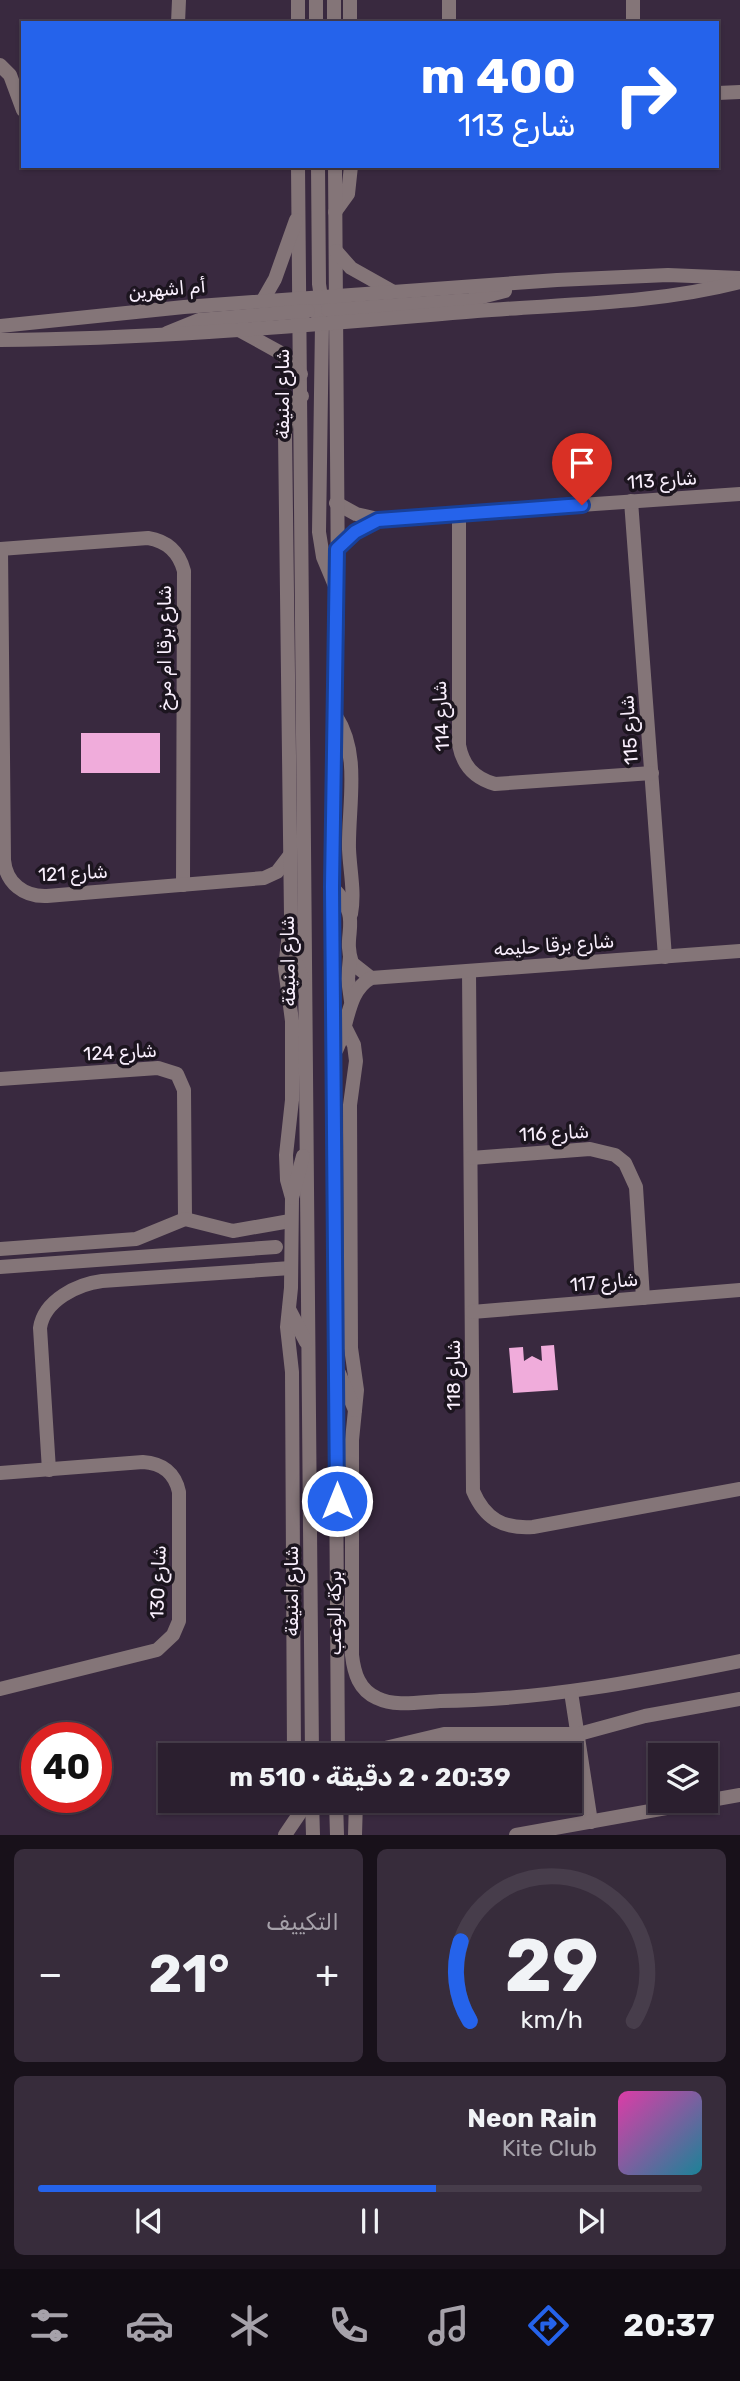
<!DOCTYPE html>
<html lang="ar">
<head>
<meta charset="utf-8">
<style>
  body { margin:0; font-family:Rubik,Vazirmatn,sans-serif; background:#372c3b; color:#f1f3f6; direction:rtl; height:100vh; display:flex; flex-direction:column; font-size:26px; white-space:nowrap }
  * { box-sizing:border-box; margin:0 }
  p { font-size:23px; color:#a6a2aa }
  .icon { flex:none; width:38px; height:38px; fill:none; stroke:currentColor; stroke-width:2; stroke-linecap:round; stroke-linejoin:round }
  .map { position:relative; height:1835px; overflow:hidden; direction:ltr }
  .drawer { display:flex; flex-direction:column; gap:14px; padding:14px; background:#18111a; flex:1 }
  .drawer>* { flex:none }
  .top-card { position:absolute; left:21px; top:21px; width:698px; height:147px; border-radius:0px; box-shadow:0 2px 5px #0004,0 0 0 2px #473d4b; direction:rtl; background:#2563eb; color:#fff; overflow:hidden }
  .buttons { position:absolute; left:648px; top:1743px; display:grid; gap:14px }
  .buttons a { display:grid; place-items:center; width:70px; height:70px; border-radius:0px; background:#2b1f2f; box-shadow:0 2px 5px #0004,0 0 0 2px #473d4b; font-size:35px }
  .speed { position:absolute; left:21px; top:1722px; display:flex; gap:14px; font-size:35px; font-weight:700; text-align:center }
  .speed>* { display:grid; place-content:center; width:91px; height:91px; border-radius:50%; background:#2b1f2f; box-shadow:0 2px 5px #0004,0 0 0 2px #473d4b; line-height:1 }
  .speed .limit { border:10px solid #d22; background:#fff; color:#111 }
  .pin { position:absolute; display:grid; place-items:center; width:60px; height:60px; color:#fff; margin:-72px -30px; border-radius:50% 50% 50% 0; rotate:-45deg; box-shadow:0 0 7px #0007 }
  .pin .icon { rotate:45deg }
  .me { position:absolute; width:77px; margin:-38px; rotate:0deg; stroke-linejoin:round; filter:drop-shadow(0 0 5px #0008) }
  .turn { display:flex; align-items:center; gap:24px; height:147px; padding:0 28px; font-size:32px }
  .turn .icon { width:91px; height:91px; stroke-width:2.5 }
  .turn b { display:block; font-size:49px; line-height:60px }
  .big { font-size:52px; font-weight:700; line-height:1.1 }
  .drawer .tile { flex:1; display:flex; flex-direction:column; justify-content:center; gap:10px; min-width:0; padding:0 24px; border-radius:10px; background:#372c3b }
  .drawer .dial { align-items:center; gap:0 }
  .dial svg { height:182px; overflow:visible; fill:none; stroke:#473d4b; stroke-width:7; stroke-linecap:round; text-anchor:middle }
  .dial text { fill:#f1f3f6; stroke:none }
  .song { display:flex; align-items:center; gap:21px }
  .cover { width:84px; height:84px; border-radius:10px; background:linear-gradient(135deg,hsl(320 70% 55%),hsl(190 70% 35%)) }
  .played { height:7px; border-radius:4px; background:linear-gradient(90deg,#2563eb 60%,#473d4b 60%) }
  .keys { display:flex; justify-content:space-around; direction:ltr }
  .heat { display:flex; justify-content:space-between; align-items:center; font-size:38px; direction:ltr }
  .drawer .tiles { flex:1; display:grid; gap:14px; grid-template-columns:1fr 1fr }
  .tile:last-child { grid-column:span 2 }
  .trip { position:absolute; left:158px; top:1743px; width:424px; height:70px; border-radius:0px; background:#2b1f2f; box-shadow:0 2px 5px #0004,0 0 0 2px #473d4b; font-weight:700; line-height:70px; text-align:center; direction:rtl }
  .dock { display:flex; height:112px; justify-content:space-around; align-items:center; background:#110c13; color:#a6a2aa }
  .dock .icon { width:49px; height:49px }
  .dock .current { color:#2563eb }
  .dock b { font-size:32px; color:#f1f3f6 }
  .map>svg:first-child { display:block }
  .building { fill:#f0acdb }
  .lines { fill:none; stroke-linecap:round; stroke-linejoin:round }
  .minor { stroke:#847578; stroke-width:14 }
  .tertiary { stroke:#847578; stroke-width:14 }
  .route-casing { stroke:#184099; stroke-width:18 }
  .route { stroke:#2563eb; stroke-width:12 }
  .labels { text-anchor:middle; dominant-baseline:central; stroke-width:7; stroke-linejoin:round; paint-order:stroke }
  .street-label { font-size:19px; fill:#f9effd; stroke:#1c151f }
</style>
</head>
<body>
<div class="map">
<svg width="740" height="1835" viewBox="0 0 740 1835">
  <rect width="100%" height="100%" fill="#39293f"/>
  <g class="building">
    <rect x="81" y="733" width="79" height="40"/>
    <path d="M 554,1345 L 558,1390 L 513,1393 L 509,1348 L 523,1347 L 524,1361 L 532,1356 L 542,1361 L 541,1346 Z"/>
  </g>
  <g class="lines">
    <g class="minor">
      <path d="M 633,0 L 633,23"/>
      <path d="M 178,23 L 179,0"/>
      <path d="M 350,23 L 350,0"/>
      <path d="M 449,23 L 449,0"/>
      <path d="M 0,65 L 10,75 L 23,110"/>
      <path d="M 718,93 L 740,92"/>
      <path d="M 335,212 L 348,194 L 351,166"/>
      <path d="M 631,501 L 665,957"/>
      <path d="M 336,503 L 356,514 L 378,519 L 740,494"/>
      <path d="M 459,514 L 459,745 C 463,766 474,778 495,784 L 652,773"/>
      <path d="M 0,549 L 148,538 C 167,541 179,552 184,571 L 183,885"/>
      <path d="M 1,549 L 4,860 C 6,883 24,897 47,896 L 264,878 L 277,872 L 290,855"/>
      <path d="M 337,549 L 356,532 L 378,519"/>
      <path d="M 336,716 C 361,754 348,806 349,849 C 350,872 355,892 351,914"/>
      <path d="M 469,971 L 473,1491 C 485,1519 503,1529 533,1527 L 740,1489"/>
      <path d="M 346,1029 L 354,1045 L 356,1061 L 350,1105 L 351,1348 L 357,1390 L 352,1440 L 352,1655 C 354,1673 359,1690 377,1698 C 395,1707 420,1702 440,1701 C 542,1700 640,1681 740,1661"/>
      <path d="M 0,1079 L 158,1068 L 177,1074 L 184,1090 L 185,1219"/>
      <path d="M 471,1158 L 590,1149 L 615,1155 L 625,1163 L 636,1187 L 643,1298"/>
      <path d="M 0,1249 L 136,1239 L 185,1219 L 233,1231 L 290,1221"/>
      <path d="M 0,1267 L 276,1247"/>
      <path d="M 472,1312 L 740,1290"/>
      <path d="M 49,1470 L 40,1328 C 44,1300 78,1284 102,1281 L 291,1268"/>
      <path d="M 0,1473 L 143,1462 C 162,1463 175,1473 179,1492 L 179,1621 L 173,1635 L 157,1650 L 0,1689"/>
      <path d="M 571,1692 L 591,1822"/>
      <path d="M 294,1755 L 292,1372 L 287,1327 L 291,1288 L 292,1198 L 287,1180 L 286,1155 L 292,1100 L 292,1021 L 285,968 L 291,916 L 285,433 L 291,407 L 302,396"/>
      <path d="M 368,1755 L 385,1748 L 444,1734 L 579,1734 L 645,1716 L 740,1699"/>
      <path d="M 285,1835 L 308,1801"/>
      <path d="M 355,1835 L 356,1801"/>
      <path d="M 516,1835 L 740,1795"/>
    </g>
    <g class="tertiary">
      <path d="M 316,0 L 316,23"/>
      <path d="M 334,0 L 334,23"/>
      <path d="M 298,23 L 298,0"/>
      <path d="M 298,166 L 312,1755"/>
      <path d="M 318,166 L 319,284 L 322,304"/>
      <path d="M 335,166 L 338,593 L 332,887 L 338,1755"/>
      <path d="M 336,251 L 351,268 L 392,291"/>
      <path d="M 301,298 L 313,305 L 322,324 L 319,532 L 323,557 L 336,588"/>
      <path d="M 263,300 L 275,279 L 296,220"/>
      <path d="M 328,310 L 470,300 L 505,291"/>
      <path d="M 0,326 L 184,307 L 557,280 L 668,275 L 740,278"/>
      <path d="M 241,331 L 279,352 L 301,374"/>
      <path d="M 167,333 L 199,320 L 308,311"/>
      <path d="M 0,340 C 159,339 318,324 477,311 C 563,304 655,304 740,282"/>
      <path d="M 332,887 C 365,921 341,931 352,963 L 371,978"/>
      <path d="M 288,942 L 304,983"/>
      <path d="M 350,957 L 348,979 L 351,1001"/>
      <path d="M 334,1054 C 349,1031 345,992 371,978 L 740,951"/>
      <path d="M 292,1198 L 303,1156"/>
      <path d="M 289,1309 L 306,1342"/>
      <path d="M 339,1373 L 355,1410"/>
      <path d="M 312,1801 L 313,1835"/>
      <path d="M 336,1801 L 337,1835"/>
    </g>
  </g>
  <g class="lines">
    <g class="route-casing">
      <path id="route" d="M 337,1501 L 332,887 L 337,549 L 355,532 L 378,520 L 582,505"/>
    </g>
    <use href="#route" class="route"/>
  </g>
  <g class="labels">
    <g class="street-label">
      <text transform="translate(167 289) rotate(-5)">أم اشهرين</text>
      <text transform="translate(282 394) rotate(-90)">شارع امنيفة</text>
      <text transform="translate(662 480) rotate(-4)">شارع 113</text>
      <text transform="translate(164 648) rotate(-90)">شارع برقا ام مرخ</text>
      <text transform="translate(441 716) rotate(-93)">شارع 114</text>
      <text transform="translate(629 730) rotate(-94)">شارع 115</text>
      <text transform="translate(73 873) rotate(-3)">شارع 121</text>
      <text transform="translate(554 945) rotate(-4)">شارع برقا حليمه</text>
      <text transform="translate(288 961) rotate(-91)">شارع امنيفة</text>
      <text transform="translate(120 1052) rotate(-3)">شارع 124</text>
      <text transform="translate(554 1133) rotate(-3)">شارع 116</text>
      <text transform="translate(604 1282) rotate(-5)">شارع 117</text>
      <text transform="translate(453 1375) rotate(-90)">شارع 118</text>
      <text transform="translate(158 1582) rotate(-88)">شارع 130</text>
      <text transform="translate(291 1591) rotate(-90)">شارع امنيفة</text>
      <text transform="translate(334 1613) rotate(-90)">بركة الوعب</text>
    </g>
  </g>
</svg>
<div class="buttons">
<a><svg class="icon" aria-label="layers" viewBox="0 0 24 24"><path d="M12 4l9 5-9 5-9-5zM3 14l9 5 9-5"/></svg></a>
</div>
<div class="speed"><div class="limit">40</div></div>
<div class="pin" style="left:582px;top:505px;background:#d93025"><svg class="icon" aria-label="arrive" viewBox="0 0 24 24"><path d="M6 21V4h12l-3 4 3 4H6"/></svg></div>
<svg class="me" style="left:337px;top:1501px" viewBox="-20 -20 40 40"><circle r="17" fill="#2563eb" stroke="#fff" stroke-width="3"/><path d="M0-11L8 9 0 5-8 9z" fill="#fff"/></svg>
<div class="trip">20:39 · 2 دقيقة · 510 m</div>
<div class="top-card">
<div class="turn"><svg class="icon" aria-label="right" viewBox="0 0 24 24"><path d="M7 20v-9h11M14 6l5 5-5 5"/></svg><div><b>400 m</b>شارع 113</div></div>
</div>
</div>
<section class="drawer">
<div class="tiles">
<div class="tile dial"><svg viewBox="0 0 100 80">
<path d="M14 69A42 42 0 1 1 86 69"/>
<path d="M14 69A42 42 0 0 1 10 34" stroke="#2563eb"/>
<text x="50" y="56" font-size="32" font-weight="700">29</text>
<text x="50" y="72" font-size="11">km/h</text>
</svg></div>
<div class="tile"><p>التكييف</p>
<div class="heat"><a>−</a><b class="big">21°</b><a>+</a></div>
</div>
<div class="tile">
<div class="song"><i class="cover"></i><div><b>Neon Rain</b><p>Kite Club</p></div></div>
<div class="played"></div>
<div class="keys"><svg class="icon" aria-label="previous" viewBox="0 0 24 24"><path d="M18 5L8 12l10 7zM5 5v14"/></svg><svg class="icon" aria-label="pause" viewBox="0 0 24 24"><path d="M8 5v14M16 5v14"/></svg><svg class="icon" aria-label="next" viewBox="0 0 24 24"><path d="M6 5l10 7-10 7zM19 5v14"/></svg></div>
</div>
</div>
</section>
<nav class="dock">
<b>20:37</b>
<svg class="icon current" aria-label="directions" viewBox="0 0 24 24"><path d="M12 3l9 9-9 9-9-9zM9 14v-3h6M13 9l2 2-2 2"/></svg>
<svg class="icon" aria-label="music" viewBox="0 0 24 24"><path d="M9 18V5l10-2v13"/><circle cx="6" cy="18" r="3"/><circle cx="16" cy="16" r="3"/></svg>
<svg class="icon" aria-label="phone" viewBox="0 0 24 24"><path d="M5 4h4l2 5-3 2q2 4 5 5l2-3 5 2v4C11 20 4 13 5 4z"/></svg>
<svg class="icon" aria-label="climate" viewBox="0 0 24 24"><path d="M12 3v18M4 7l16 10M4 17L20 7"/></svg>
<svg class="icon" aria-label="car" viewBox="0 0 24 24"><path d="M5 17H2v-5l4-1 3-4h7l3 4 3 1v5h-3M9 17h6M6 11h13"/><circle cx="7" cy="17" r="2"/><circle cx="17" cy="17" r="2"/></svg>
<svg class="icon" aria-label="filters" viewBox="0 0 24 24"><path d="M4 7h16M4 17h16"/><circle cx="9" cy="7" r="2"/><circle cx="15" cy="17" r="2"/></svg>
</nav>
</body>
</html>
